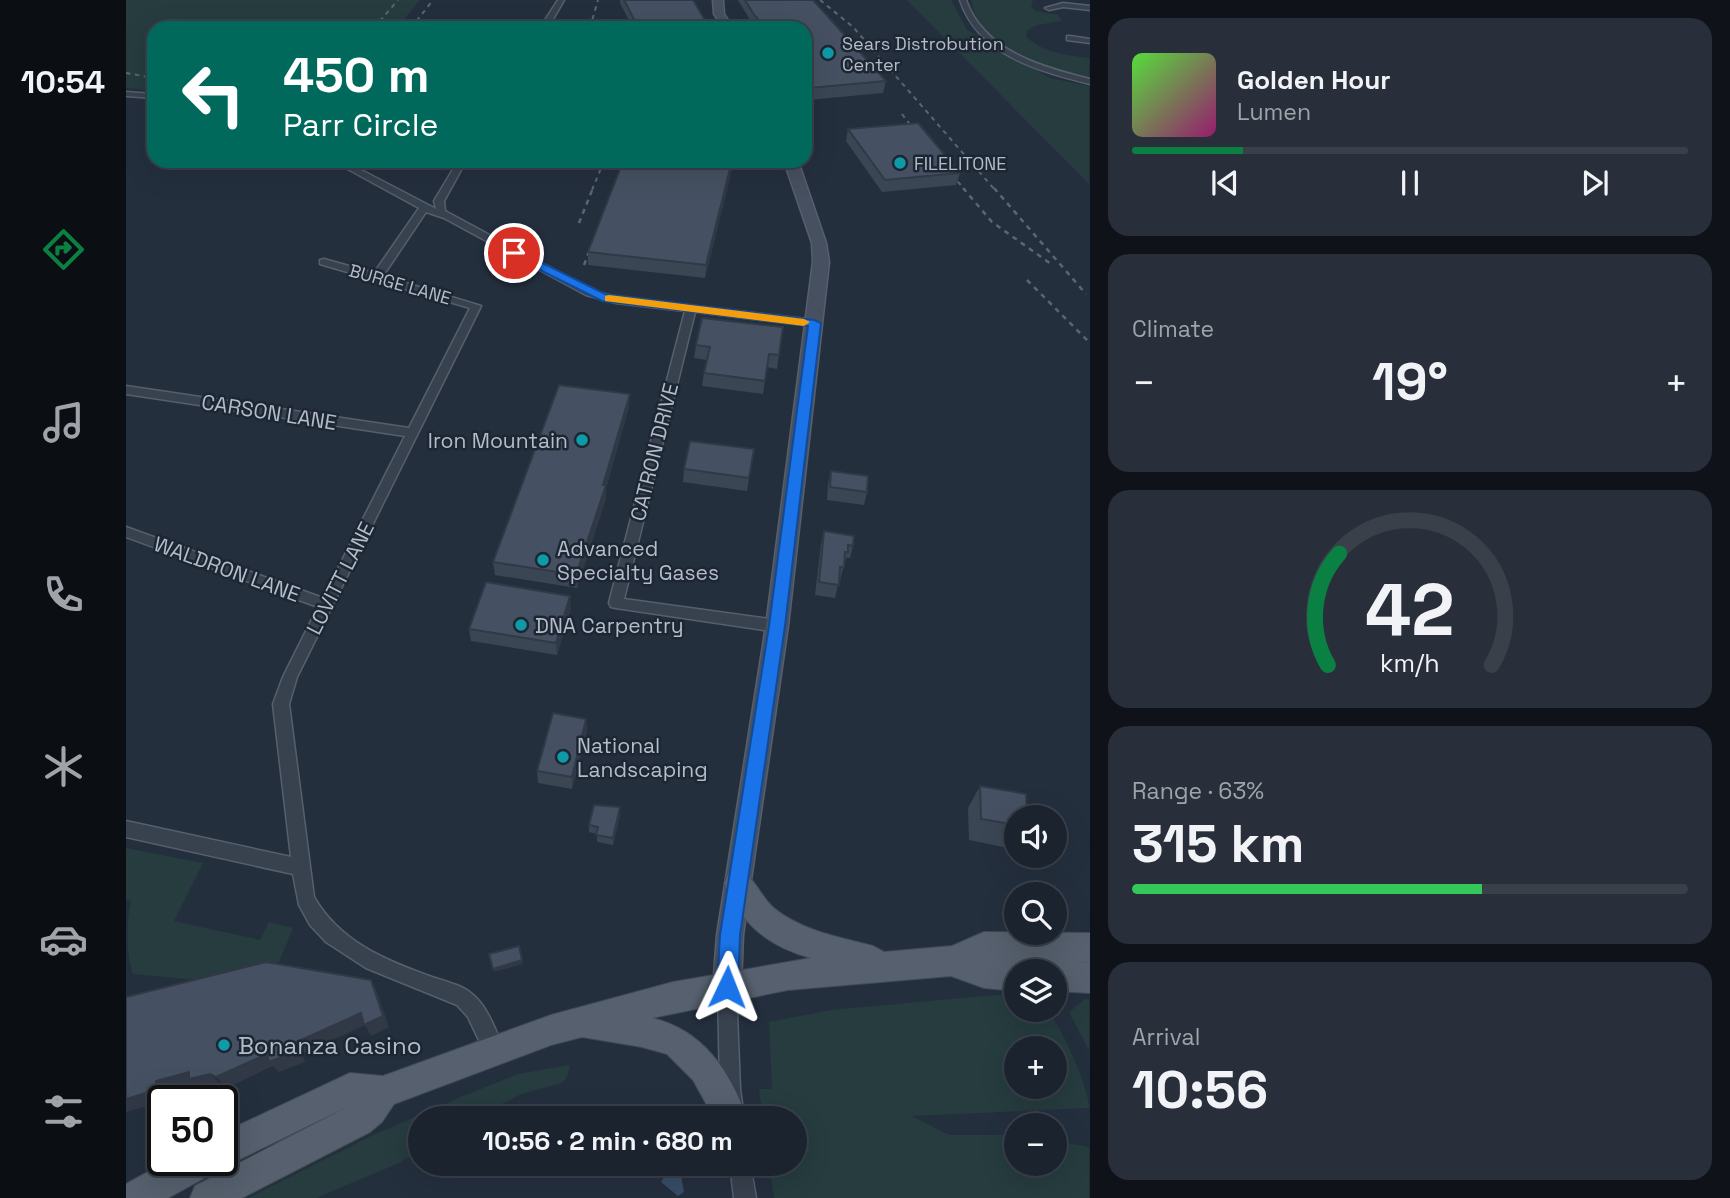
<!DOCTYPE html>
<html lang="en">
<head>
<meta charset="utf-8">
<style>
  body { margin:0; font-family:"Space Grotesk",sans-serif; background:#282f3a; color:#f1f3f6; height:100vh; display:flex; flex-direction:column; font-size:26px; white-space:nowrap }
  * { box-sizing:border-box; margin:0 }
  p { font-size:23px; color:#a0a4aa }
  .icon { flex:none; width:38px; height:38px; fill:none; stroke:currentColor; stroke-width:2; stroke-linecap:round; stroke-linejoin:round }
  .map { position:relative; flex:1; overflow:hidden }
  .side { display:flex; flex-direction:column; gap:18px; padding:18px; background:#0f1319; width:640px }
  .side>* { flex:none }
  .banner { position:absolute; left:21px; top:21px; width:665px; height:147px; border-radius:21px; box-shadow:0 7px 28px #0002,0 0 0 2px #39404a; background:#00695c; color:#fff; overflow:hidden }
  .buttons { position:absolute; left:878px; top:805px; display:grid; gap:14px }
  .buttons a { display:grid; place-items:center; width:63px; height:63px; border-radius:50%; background:#1b232e; box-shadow:0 7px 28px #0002,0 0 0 2px #39404a; font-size:35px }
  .speed { position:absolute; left:21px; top:1085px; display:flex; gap:14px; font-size:35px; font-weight:700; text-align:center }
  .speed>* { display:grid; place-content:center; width:91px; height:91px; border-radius:50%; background:#1b232e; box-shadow:0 7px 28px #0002,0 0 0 2px #39404a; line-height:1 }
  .speed .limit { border:4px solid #111; border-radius:10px; background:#fff; color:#111 }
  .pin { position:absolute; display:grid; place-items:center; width:60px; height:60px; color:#fff; margin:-30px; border:4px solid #fff; border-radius:50%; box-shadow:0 2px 7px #0007 }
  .me { position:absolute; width:77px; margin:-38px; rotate:2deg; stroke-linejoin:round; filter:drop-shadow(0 0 5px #0008) }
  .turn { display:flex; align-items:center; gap:24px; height:147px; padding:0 21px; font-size:32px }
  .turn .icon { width:91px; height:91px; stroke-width:2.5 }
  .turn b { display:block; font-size:49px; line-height:60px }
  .big { font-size:52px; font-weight:700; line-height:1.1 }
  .side .card { flex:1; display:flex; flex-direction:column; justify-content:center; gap:10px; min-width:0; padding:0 24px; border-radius:21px; background:#282f3a }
  .side .dial { align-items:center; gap:0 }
  .dial svg { height:182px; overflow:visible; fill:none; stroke:#39404a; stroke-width:7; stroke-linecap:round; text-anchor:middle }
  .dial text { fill:#f1f3f6; stroke:none }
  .song { display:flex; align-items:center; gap:21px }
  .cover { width:84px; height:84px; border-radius:10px; background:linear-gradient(135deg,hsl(110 70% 55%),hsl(320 70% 35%)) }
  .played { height:7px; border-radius:4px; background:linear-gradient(90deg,#0b8043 20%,#39404a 20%) }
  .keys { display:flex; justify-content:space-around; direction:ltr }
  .heat { display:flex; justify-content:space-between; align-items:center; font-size:38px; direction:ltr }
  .charge { height:10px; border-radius:5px; background:linear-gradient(90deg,#34c759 63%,#39404a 0) }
  .trip { position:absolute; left:282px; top:1106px; width:399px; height:70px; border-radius:35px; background:#1b232e; box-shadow:0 7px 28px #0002,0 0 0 2px #39404a; font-weight:700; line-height:70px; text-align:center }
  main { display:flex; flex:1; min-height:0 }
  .tab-bar { display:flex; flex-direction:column; width:126px; justify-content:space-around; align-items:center; background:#0b0e12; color:#a0a4aa }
  .tab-bar .icon { width:49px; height:49px }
  .tab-bar .on { color:#0b8043 }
  .tab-bar b { font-size:32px; color:#f1f3f6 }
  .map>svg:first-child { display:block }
  .green { fill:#263c3f; fill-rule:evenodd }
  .water { fill:#394c67 }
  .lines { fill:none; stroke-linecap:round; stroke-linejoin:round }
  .minor-casing { stroke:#565f6c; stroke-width:3 }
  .secondary-casing { stroke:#565f6c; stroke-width:3 }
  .primary-casing { stroke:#414a57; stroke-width:2 }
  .minor { fill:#38414e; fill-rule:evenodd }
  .secondary { fill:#465061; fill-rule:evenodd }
  .primary { fill:#56606e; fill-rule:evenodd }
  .rail-far1 { stroke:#5a6575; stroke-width:2; stroke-dasharray:4.5 4.5; stroke-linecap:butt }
  .rail { stroke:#5a6575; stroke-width:2.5; stroke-dasharray:5 5; stroke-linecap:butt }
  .wall { fill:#3b4654 }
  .shaded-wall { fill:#303945 }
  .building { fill:#455162; stroke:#303945; stroke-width:2 }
  .route { fill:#1a73e8; stroke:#114b97; stroke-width:2 }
  .slow { fill:#f59e0b }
  .culture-dot { fill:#0f9aa8; stroke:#1d2633; stroke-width:2.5 }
  .labels { text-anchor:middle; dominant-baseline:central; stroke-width:5; stroke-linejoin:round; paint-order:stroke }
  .far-poi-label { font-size:18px; fill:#b4bcc9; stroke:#1d2633; text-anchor:start }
  .far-street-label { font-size:18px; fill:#b4bcc9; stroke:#1d2633 }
  .street-label { font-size:21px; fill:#b4bcc9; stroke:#1d2633 }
  .poi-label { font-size:21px; fill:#b4bcc9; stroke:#1d2633; text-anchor:start }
  .near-poi-label { font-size:24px; fill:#b4bcc9; stroke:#1d2633; text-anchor:start }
</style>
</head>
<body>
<main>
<nav class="tab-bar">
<b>10:54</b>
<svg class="icon on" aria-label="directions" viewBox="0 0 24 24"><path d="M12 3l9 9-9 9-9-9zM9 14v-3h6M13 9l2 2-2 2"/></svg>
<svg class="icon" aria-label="music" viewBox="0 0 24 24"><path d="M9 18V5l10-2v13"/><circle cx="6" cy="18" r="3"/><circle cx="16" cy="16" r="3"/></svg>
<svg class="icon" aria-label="phone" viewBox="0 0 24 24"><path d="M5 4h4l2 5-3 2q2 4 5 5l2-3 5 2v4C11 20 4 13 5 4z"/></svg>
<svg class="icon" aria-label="climate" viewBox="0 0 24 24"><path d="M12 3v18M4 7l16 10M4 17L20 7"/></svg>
<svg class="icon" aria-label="car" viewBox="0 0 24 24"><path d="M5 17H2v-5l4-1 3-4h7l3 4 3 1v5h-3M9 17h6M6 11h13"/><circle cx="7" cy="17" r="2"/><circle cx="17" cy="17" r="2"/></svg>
<svg class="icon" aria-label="filters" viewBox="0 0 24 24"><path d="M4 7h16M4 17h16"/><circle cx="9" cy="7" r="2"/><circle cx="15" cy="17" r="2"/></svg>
</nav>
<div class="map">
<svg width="964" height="1198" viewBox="0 0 964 1198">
  <rect width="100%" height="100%" fill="#242f3e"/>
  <g class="green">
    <path d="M 0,0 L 294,0 L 271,28 L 28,28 L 28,91 L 0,88 Z"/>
    <path d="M 781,0 L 825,0 L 841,30 L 924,78 L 963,86 L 963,184 Z"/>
    <path d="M 845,0 L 907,0 L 905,7 L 910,11 L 932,15 L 936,21 L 911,25 L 902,30 L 900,37 C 918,53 940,55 963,58 L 963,79 C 921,67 853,50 845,0 Z"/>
    <path d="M 0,848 L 77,863 L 48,921 L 134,940 L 143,922 L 167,928 L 153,962 L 93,982 L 7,974 C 0,953 0,923 5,901 L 0,899 Z"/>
    <path d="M 891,993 L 891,1010 C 898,1010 911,1007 918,1010 C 933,1016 964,1092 963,1108 L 786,1116 L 823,1135 L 891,1135 L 891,1164 L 929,1164 L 929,1141 L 963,1147 L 963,1198 L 648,1198 L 643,1164 L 668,1164 L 668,1118 L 637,1118 L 633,1089 L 646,1089 L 643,1022 L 705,1010 ZM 929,1048 L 929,1087 L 891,1087 L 891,1048 Z"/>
    <path d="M 959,999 L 963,999 L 963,1050 L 943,1012 Z"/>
    <path d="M 444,1065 L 441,1077 L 436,1083 L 395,1094 L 349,1118 L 294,1118 L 294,1150 L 273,1163 L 190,1198 L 122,1198 L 245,1136 L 335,1097 L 392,1074 Z"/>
  </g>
  <path class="water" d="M 532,1164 L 553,1164 L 558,1192 L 552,1196 L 535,1182 L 538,1177 Z"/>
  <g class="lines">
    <g class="minor-casing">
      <g id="minor">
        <path d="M 432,0 L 438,0 L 422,28 L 414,28 Z"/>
        <path d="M 834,0 L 840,0 C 858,51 915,67 964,79 L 964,84 C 912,71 852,55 834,0 Z"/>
        <path d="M 937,3 L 964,6 L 964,10 L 937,7 L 923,10 L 919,8 Z"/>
        <path d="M 944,36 L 964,39 L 964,43 L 941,40 L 941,36 Z"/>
        <path d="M 0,92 L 28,94 L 28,98 L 0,96 Z"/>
        <path d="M 207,161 L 218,161 L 310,209 L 308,201 L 332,161 L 340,161 L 318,201 L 319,211 L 468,291 L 490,297 L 688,320 L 693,323 L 688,326 L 569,312 L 498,599 L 651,620 L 656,622 L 658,626 L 656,630 L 651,632 L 490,608 L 485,607 L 483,603 L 559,311 L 490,303 L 460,295 L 318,218 L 300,212 L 257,276 L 355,306 L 171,677 L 163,704 L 188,897 C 214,942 259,960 306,977 C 318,981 336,985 346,994 C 362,1007 370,1031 378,1050 L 375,1057 L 368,1060 L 361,1057 L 342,1017 L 331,1005 L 240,968 L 200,942 L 184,925 L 173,905 L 167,874 L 0,837 L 0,821 L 165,857 L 147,704 L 157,677 L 192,607 L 0,537 L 0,527 L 197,598 L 279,436 L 0,394 L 0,386 L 283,428 L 344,308 L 194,264 L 194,260 L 198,259 L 248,273 L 293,208 Z"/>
        <path d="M 601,978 L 608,980 L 610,987 L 614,1089 L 618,1118 L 598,1118 L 594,1089 L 592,987 L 594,980 Z"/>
        <path d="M 604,1164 L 624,1164 L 630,1198 L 608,1198 Z"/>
      </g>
    </g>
    <g class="secondary-casing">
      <g id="secondary">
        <path d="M 587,0 L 597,0 L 598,14 L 607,28 L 597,28 L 588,14 Z"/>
        <path d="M 658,161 L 672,161 L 700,243 L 703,262 L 662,626 L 617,935 L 615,987 L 611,997 L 601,1001 L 591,997 L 587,987 L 591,935 L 640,626 L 687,262 L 686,243 Z"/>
      </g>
    </g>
    <g class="primary-casing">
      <path id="primary" d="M 612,870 C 630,877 634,897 649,909 C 677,931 713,937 747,946 L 758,952 L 826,946 L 858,932 L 964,933 L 964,963 L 954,962 L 964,963 L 964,993 L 929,991 L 929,971 L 916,971 L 918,965 L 926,962 L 893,962 L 902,965 L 904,971 L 891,971 L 891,991 L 858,988 L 825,976 L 662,990 L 526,1018 C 577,1030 604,1071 621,1118 L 588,1118 L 567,1080 L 541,1054 L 516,1047 L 456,1037 L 425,1045 L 268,1104 L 256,1122 L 244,1132 L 116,1198 L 64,1198 L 69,1186 L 225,1105 L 108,1162 L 96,1167 L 92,1165 L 89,1172 L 42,1198 L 0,1198 L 0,1184 L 43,1160 L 96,1160 L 96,1133 L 224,1073 L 257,1076 L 425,1015 L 547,982 L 685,958 C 642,946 616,925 598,883 L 602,874 Z"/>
    </g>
    <use href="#minor" class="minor"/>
    <use href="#secondary" class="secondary"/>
    <use href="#primary" class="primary"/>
    <g class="rail-far1">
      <path d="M 694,0 L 727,27 L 869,190"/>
      <path d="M 248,28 L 272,0"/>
      <path d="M 285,28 L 307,0"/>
      <path d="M 464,28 L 472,0"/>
      <path d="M 0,73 L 28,78"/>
      <path d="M 776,114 L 795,139"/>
      <path d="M 820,168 L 839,190"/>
      <path d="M 466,190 L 478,161"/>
    </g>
    <g class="rail">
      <path d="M 837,188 L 866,222 L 925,264"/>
      <path d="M 868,188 L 960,294"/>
      <path d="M 453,223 L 467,188"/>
      <path d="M 458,265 L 469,236"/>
      <path d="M 901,280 L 964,343"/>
    </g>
  </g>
  <g class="wall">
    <path d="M 494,0 L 567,0 L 579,20 L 579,28 L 507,28 L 494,3 Z"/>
    <path d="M 612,0 L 687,0 L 760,81 L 757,93 L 682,100 L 679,96 L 679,28 L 629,28 Z"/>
    <path d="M 722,129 L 834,173 L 830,185 L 756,192 L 720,141 Z"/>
    <path d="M 608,161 L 579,278 L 462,265 L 462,252 Z"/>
    <path d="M 657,327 L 651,369 L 641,367 L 637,394 L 576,386 L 578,373 L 581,360 L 568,358 L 570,345 Z"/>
    <path d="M 503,407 L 480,488 L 480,498 L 451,588 L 369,575 L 367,562 Z"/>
    <path d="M 628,449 L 621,491 L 557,482 L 558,469 Z"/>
    <path d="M 705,471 L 741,492 L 738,505 L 701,500 L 702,484 Z"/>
    <path d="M 698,531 L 727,546 L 724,558 L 720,558 L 714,580 L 713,580 L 709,598 L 689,595 L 695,544 Z"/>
    <path d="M 445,608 L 431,655 L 345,641 L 343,629 Z"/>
    <path d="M 460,719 L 461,731 L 446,789 L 412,783 L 411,771 Z"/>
    <path d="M 854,786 L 891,817 L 891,843 L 887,849 L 843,840 L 842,808 Z"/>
    <path d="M 494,815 L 487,845 L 471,842 L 471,834 L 463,832 L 463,825 Z"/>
  </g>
  <g class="shaded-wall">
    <path d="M 606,161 L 608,161 L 579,278 L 580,265 Z"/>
    <path d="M 504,394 L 503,407 L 480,488 L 480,498 L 451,588 L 450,575 Z"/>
    <path d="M 444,596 L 445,608 L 431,655 L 430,643 Z"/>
    <path d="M 460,719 L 461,731 L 446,789 L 446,777 Z"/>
    <path d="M 494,807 L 494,815 L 487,845 L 487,838 Z"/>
    <path d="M 396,960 L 397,964 L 368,972 L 367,969 Z"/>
    <path d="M 245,980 L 251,992 L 263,1027 L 245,1036 L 239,1025 L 176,1054 L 179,1062 L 153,1072 L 147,1066 L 101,1088 L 90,1077 L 168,1043 Z"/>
    <path d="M 63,1072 L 84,1074 L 95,1084 L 75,1089 L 69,1084 L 43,1091 L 43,1100 L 37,1101 L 37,1102 L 0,1112 L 0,1099 L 30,1081 Z"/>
  </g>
  <g class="building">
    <path d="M 498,0 L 567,0 L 579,20 L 511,25 Z"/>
    <path d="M 619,0 L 687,0 L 760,81 L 684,88 L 679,82 L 679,28 L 639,28 L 627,13 Z"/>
    <path d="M 792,123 L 834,173 L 759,180 L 722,129 Z"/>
    <path d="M 497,161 L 606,161 L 580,265 L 462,252 Z"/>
    <path d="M 576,318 L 657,327 L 653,355 L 643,354 L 639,381 L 578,373 L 584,347 L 570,345 Z"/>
    <path d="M 433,385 L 504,394 L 477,485 L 480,485 L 450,575 L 367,562 Z"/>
    <path d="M 564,441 L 628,449 L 623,478 L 558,469 Z"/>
    <path d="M 705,471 L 742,476 L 741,492 L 704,487 Z"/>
    <path d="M 698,531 L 728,536 L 727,546 L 722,545 L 722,552 L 719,552 L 718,567 L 714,567 L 713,585 L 693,582 Z"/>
    <path d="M 360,582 L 444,596 L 430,643 L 343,629 Z"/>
    <path d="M 427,713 L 460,719 L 446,777 L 411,771 Z"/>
    <path d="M 854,786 L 900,794 L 901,817 L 891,817 L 891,825 L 855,819 Z"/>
    <path d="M 468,805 L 494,807 L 487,838 L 470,835 L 472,827 L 463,825 Z"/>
    <path d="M 393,946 L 396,960 L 367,969 L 363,954 Z"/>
    <path d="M 140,962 L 245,980 L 257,1016 L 238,1025 L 235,1013 L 168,1043 L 170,1051 L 143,1062 L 141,1054 L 90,1077 L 84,1074 L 63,1079 L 63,1072 L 30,1081 L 30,1090 L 0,1099 L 0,997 Z"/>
  </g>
  <path class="route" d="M 388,249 L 479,294 L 688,320 L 695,323 L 659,626 L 614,935 L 612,987 L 609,994 L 601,998 L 594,994 L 591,987 L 594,935 L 643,626 L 682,326 L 476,301 L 384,255 L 383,253 Z"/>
  <path class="slow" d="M 483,295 L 678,319 L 684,322 L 678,326 L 479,301 L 479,296 Z"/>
  <g class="culture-dot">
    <circle cx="702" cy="53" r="7"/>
    <circle cx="774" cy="163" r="7"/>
    <circle cx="456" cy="440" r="7"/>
    <circle cx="417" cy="560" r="7"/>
    <circle cx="395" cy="625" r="7"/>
    <circle cx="437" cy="757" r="7"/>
    <circle cx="98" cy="1045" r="7"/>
  </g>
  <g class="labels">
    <g class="far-poi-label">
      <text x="716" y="43">Sears Distrobution<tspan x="716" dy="21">Center</tspan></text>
      <text x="788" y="163">FILELITONE</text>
    </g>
    <g class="far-street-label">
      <text transform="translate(274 284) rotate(16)">BURGE LANE</text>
    </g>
    <g class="street-label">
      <text transform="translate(143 412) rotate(9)">CARSON LANE</text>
      <text transform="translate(528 452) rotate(-76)">CATRON DRIVE</text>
      <text transform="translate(101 569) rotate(20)">WALDRON LANE</text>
      <text transform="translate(214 578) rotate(-63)">LOVITT LANE</text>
    </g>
    <g class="poi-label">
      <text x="442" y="440" text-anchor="end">Iron Mountain</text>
      <text x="431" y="548">Advanced<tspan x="431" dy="24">Specialty Gases</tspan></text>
      <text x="409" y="625">DNA Carpentry</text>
      <text x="451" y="745">National<tspan x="451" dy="24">Landscaping</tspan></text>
    </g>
    <g class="near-poi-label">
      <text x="112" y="1045">Bonanza Casino</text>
    </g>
  </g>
</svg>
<div class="buttons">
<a><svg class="icon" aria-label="sound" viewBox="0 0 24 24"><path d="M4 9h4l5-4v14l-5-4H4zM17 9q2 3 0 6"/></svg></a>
<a><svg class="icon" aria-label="search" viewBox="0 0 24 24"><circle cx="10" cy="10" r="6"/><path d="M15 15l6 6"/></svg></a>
<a><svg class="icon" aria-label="layers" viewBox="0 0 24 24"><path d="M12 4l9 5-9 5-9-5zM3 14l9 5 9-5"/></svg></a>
<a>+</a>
<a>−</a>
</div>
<div class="speed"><div class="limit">50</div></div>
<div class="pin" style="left:388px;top:253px;background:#d93025"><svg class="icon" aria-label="arrive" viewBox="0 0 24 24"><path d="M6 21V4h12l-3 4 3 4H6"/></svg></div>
<svg class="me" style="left:601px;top:987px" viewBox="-20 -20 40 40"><path d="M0-17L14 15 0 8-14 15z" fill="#1a73e8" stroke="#fff" stroke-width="4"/></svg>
<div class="trip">10:56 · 2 min · 680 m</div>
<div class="banner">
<div class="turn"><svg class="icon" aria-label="left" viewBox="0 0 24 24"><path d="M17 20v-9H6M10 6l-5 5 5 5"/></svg><div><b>450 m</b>Parr Circle</div></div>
</div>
</div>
<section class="side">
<div class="card">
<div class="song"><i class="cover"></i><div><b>Golden Hour</b><p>Lumen</p></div></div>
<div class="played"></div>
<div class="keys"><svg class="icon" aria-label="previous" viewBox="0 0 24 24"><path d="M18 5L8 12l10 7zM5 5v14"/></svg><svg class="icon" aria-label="pause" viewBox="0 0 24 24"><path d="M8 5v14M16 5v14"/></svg><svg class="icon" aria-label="next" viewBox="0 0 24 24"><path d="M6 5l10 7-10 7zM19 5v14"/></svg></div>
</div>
<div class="card"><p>Climate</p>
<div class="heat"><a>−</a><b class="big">19°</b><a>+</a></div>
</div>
<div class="card dial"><svg viewBox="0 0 100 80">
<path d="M14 69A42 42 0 1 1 86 69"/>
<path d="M14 69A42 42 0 0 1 19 20" stroke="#0b8043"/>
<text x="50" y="56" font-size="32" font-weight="700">42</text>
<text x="50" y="72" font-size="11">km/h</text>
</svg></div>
<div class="card"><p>Range · 63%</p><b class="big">315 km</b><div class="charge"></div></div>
<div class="card"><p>Arrival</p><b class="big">10:56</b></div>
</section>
</main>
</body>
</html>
